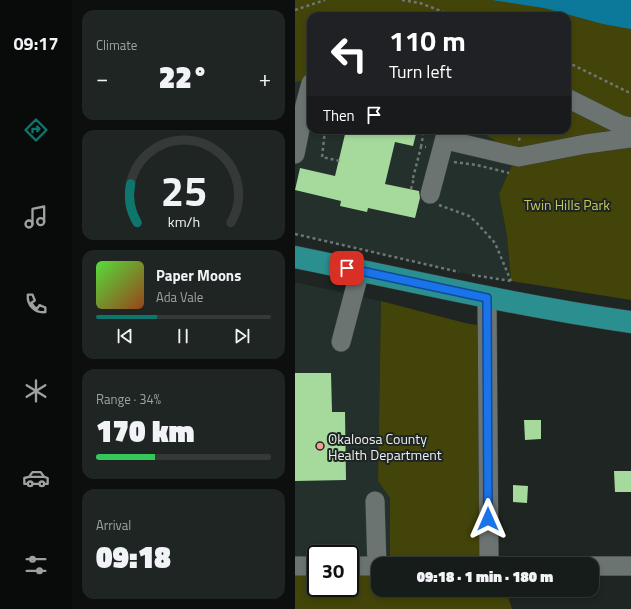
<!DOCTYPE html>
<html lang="en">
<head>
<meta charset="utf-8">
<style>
  body { margin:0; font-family:"Titillium Web",sans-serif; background:#1f2523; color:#f1f3f6; height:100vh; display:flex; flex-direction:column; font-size:15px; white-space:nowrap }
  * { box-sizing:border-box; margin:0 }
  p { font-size:13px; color:#9ea1a2 }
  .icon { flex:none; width:22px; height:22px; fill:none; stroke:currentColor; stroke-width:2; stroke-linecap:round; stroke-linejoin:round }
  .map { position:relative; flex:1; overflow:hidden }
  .side { display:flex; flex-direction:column; gap:10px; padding:10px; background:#0c0f0e; width:223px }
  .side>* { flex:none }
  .top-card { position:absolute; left:12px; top:12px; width:264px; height:122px; border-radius:12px; box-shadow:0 2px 6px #0003,0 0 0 1px #353a39; background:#202124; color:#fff; overflow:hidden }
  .speed { position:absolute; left:12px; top:545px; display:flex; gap:8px; font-size:20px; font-weight:700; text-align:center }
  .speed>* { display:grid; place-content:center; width:52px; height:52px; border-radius:50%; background:#161c1a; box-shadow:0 2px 6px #0003,0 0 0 1px #353a39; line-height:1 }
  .speed .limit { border:2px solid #111; border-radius:6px; background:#fff; color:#111 }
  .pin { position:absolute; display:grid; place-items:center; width:34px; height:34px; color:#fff; margin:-17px; border-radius:8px; box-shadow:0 2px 6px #0006 }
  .me { position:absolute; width:44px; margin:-22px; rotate:0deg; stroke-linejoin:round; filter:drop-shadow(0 0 3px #0008) }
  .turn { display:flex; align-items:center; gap:14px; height:84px; padding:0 16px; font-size:18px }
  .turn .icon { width:52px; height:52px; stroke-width:2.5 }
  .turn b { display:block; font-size:28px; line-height:34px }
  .then { display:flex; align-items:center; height:38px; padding:0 16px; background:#0003; gap:8px; font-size:15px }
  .big { font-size:30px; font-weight:800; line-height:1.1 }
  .side .card { flex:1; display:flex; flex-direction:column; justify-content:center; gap:6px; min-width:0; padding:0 14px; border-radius:12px; background:#1f2523 }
  .side .dial { align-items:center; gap:0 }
  .dial svg { height:104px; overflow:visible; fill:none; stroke:#353a39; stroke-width:7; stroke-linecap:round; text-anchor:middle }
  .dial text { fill:#f1f3f6; stroke:none }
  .song { display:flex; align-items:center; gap:12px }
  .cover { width:48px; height:48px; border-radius:6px; background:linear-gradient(135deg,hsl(110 70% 55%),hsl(20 70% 35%)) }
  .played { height:4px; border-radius:2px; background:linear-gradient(90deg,#0f766e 35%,#353a39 35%) }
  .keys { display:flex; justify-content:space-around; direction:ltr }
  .heat { display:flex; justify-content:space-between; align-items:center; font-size:22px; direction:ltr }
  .charge { height:6px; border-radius:3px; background:linear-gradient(90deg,#34c759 34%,#353a39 0) }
  .trip { position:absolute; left:76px; top:557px; width:228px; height:40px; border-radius:12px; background:#161c1a; box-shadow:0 2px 6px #0003,0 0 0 1px #353a39; font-weight:800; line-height:40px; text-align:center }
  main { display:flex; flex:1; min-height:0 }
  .tab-bar { display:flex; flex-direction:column; width:72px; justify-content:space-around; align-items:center; background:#090b0a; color:#9ea1a2 }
  .tab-bar .icon { width:28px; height:28px }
  .tab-bar .selected { color:#0f766e }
  .tab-bar b { font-size:18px; color:#f1f3f6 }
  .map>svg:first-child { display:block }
  .built { fill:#23302b }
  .green { fill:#424409 }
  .water { fill:#0c799a }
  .building { fill:#a6da9c }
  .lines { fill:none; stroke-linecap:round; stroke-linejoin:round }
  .minor-casing { stroke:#3a403d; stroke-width:20 }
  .major-casing { stroke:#3a403d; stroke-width:23 }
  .path { stroke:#707673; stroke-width:2.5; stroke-dasharray:3 3; stroke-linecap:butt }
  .minor { stroke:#6c7471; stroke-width:19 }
  .major { stroke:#2b8f90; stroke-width:22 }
  .route-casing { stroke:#114b97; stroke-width:10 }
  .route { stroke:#1a73e8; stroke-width:7 }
  .poi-dot { fill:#f59c93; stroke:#1e2522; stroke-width:1.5 }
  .labels { text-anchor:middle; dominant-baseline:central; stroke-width:4; stroke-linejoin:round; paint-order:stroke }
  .park-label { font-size:14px; fill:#c2c85e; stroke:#1e2522 }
  .poi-label { font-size:14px; fill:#ecf0ef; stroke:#1e2522; text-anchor:start }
</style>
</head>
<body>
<main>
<nav class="tab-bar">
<b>09:17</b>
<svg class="icon selected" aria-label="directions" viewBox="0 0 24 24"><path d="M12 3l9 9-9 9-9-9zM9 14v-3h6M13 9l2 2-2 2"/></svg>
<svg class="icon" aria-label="music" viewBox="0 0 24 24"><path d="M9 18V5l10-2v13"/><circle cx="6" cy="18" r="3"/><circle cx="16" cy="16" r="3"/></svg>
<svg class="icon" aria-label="phone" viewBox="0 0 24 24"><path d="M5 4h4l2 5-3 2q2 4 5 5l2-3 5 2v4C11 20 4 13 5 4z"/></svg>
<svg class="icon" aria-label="climate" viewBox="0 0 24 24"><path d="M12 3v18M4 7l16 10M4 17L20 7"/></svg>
<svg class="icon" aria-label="car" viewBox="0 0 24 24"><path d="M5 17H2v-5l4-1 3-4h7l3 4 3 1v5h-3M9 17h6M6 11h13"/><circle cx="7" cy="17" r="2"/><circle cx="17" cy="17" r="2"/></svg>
<svg class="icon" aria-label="filters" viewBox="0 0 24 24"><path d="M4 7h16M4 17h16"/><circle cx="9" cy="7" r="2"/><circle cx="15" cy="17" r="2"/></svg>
</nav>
<section class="side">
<div class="card"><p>Climate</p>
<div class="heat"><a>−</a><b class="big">22°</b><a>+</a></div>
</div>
<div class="card dial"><svg viewBox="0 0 100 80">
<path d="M14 69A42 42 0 1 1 86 69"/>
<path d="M14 69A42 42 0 0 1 9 39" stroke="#0f766e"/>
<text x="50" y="56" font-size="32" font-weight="700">25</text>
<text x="50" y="72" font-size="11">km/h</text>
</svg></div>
<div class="card">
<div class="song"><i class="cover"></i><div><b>Paper Moons</b><p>Ada Vale</p></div></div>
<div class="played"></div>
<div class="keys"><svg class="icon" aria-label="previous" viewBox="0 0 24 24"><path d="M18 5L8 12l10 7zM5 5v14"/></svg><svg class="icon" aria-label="pause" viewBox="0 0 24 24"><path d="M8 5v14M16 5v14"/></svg><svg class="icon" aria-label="next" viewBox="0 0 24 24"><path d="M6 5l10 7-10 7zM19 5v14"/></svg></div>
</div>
<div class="card"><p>Range · 34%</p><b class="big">170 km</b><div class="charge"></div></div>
<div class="card"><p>Arrival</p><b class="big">09:18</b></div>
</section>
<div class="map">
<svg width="336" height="609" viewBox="0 0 336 609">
  <rect width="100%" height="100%" fill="#1e2522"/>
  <g class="built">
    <path d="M 16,72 L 16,130 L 183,130 L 199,140 L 217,165 L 204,194 L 212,236 L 216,281 L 172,274 L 0,234 L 0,82 L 6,81 Z"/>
    <path d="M 0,282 L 86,301 L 83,481 L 95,498 L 95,559 L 55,559 L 55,554 L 21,554 L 21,559 L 0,559 Z"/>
  </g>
  <g class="green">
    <path d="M 0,0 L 336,0 L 336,300 L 216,281 L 212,236 L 204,194 L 217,165 L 199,140 L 183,130 L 272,130 L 272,16 L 16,16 L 16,72 L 6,81 L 0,82 Z"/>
    <path d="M 86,301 L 170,323 L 182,325 L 185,442 L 185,559 L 95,559 L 95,498 L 83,481 Z"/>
    <path d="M 0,574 L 21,574 L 21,588 L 55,588 L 55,574 L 83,574 L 83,590 L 211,590 L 217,609 L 0,609 Z"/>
  </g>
  <path class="water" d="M 197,0 L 336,0 L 336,29 L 308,24 L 249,8 Z"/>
  <g class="building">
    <path d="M 51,130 L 122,130 L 118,146 L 100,142 L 90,184 L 124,191 L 125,198 L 120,218 L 73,208 L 72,212 L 45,206 L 46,201 L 0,190 L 5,168 L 40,176 Z"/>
    <path d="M 0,373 L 36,373 L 37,412 L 50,412 L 51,480 L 0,481 Z"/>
    <path d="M 229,420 L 246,420 L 246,439 L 230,440 Z"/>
    <path d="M 319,471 L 336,471 L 336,492 L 320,492 Z"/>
    <path d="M 218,485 L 233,486 L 232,503 L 218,502 Z"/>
  </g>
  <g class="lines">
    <g class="minor-casing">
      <g id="minor">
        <path d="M 272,98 L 326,125 L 336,127"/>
        <path d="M 151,140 L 224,157 L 291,144 L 336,138"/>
        <path d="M 0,154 L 10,105 L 16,83"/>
        <path d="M 135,194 L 152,130"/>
        <path d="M 192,297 L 194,564"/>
        <path d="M 46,342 L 65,270"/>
        <path d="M 80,501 L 82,566"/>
        <path d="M 0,566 L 21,566"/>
        <path d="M 55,566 L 83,566"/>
        <path d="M 297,566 L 336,566"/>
      </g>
    </g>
    <g class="major-casing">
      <path id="major" d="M 0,257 C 112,280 223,306 336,322"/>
    </g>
    <g class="path">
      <path d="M 107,0 L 125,3 L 159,16"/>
      <path d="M 0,10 L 30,0"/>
      <path d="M 272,62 L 333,92 L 336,92"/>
      <path d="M 21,130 L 30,132"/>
      <path d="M 30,130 L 27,157 L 45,161"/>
      <path d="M 219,130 L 224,131 L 225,134 L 224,141"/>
      <path d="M 126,147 L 129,130"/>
      <path d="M 159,162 L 182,165 L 214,173"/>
      <path d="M 118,178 L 126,147 L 131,147"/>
      <path d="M 116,189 L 119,178"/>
      <path d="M 144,205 L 174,216 L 181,222 L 200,243 L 216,281"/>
      <path d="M 0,234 L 164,272"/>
      <path d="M 177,275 L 216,281"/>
    </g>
    <use href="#minor" class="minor"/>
    <use href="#major" class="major"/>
  </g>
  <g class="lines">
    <g class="route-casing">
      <path id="route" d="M 52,268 L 192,298 L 193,519"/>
    </g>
    <use href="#route" class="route"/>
  </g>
  <circle class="poi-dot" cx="25" cy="446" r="4"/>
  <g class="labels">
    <g class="park-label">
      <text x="272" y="204">Twin Hills Park</text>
    </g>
    <g class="poi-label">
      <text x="33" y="438">Okaloosa County<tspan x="33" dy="16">Health Department</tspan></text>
    </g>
  </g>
</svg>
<div class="speed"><div class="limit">30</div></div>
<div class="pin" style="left:52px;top:268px;background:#d93025"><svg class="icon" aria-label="arrive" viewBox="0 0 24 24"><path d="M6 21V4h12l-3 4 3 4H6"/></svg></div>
<svg class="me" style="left:193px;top:519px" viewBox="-20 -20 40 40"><path d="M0-17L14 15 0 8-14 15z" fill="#1a73e8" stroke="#fff" stroke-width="4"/></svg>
<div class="trip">09:18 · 1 min · 180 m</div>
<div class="top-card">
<div class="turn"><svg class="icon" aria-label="left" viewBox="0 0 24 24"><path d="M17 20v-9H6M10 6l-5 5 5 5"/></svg><div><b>110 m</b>Turn left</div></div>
<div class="then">Then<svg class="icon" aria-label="arrive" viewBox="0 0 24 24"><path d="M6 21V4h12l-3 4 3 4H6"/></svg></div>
</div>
</div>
</main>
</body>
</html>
